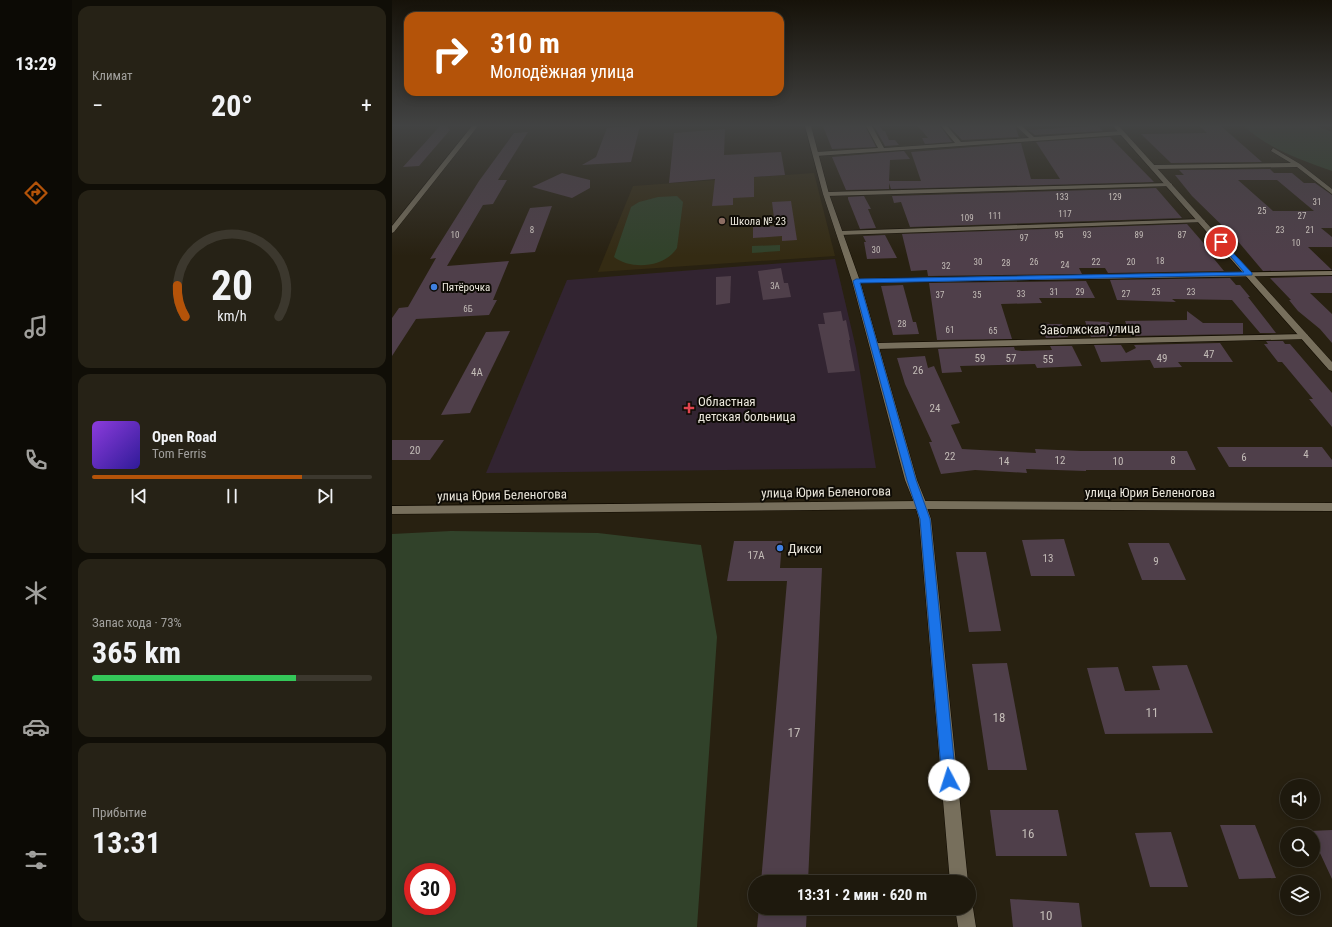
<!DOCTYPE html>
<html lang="ru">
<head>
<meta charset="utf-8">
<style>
  body { margin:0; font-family:"Roboto Condensed",sans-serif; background:#262216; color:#f1f3f6; height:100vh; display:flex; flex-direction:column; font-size:15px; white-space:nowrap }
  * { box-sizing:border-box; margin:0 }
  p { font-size:13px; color:#a1a09d }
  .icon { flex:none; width:22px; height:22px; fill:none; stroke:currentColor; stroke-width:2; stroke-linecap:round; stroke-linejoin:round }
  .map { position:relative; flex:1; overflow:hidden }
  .side { display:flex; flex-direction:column; gap:6px; padding:6px; background:#100e07; width:320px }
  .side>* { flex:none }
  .top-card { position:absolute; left:12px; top:12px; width:380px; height:84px; border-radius:12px; box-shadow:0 2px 10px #0003,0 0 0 1px #3c382e; background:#b45309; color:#fff; overflow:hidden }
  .controls { position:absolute; left:888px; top:779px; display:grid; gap:8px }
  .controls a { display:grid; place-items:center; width:40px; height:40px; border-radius:50%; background:#1e190d; box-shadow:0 2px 10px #0003,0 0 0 1px #3c382e; font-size:20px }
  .speed { position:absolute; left:12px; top:863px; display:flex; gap:8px; font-size:20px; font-weight:700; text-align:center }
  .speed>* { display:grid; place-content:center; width:52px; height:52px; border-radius:50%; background:#1e190d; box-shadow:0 2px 10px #0003,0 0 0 1px #3c382e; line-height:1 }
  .speed .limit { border:6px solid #d22; background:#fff; color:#111 }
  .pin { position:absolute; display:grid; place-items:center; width:34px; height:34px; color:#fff; margin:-17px; border:2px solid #fff; border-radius:50%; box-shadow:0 1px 4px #0007 }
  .me { position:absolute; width:44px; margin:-22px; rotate:355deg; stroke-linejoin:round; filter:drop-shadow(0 0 3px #0008) }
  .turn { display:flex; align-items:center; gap:14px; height:84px; padding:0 20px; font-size:18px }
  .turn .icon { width:52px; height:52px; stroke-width:2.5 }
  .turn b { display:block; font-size:28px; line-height:34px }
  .big { font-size:30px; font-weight:700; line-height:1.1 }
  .side .tile { flex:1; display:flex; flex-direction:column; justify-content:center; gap:6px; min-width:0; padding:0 14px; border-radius:12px; background:#262216 }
  .side .dial { align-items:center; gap:0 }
  .dial svg { height:104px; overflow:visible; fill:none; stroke:#3c382e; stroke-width:7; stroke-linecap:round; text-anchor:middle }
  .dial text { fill:#f1f3f6; stroke:none }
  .song { display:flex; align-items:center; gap:12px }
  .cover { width:48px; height:48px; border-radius:6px; background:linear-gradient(135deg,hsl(270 70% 55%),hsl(250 70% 35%)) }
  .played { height:4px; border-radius:2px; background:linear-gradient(90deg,#b45309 75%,#3c382e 75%) }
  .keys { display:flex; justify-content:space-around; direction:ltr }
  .heat { display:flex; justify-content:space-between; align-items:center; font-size:22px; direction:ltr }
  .charge { height:6px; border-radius:3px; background:linear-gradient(90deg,#34c759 73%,#3c382e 0) }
  .trip { position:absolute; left:356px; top:875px; width:228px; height:40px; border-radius:20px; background:#1e190d; box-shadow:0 2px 10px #0003,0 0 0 1px #3c382e; font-weight:700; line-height:40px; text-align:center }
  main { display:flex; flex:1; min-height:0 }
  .tabs { display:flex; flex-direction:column; width:72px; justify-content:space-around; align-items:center; background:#0c0a05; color:#a1a09d }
  .tabs .icon { width:28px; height:28px }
  .tabs .on { color:#b45309 }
  .tabs b { font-size:18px; color:#f1f3f6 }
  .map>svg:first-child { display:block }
  .built { fill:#342b13 }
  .medical { fill:#322431 }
  .green { fill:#31422a; fill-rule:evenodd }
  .building { fill:#4f3f4a; fill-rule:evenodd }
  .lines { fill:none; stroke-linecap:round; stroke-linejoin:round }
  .minor-casing { stroke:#110b00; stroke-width:1 }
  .tertiary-casing { stroke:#110b00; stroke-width:1 }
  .secondary-casing { stroke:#110b00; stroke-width:1 }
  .minor { fill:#776f5c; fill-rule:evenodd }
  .tertiary { fill:#776f5c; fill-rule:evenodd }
  .secondary { fill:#776f5c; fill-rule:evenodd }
  .route { fill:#1a73e8; stroke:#114b97 }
  .education-dot { fill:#8d6e63; stroke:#0e0b05; stroke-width:1.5 }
  .shop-dot { fill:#3f7fe0; stroke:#0e0b05; stroke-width:1.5 }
  .health-dot { fill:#e0444e; stroke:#0e0b05; stroke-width:1.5 }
  .labels { text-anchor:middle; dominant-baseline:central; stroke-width:4; stroke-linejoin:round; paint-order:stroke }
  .far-number-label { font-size:9px; fill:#c3bcb7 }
  .far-poi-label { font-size:11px; fill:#eae6db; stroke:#0e0b05; text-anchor:start }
  .number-label { font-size:11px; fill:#c3bcb7 }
  .street-label { font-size:13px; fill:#eae6db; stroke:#0e0b05 }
  .poi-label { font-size:13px; fill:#eae6db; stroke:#0e0b05; text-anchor:start }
  .near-number-label { font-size:13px; fill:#c3bcb7 }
</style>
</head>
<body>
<main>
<nav class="tabs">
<b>13:29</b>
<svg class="icon on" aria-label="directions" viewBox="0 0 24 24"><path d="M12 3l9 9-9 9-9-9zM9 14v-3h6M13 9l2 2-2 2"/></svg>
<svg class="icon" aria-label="music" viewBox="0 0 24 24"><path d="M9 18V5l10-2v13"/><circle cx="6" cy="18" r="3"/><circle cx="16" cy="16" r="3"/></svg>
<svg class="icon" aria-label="phone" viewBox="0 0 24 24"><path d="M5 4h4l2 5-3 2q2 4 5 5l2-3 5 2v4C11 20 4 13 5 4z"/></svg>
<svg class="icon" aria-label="climate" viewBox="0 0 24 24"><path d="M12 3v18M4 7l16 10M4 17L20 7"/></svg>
<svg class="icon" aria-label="car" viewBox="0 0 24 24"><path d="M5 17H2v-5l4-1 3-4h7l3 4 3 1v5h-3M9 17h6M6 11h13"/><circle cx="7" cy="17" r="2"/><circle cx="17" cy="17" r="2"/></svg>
<svg class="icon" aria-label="filters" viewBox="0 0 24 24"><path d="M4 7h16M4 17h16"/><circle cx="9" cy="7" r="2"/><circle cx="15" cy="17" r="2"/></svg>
</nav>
<section class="side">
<div class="tile"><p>Климат</p>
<div class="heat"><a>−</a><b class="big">20°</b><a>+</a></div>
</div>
<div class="tile dial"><svg viewBox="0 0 100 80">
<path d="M14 69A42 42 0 1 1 86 69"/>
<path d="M14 69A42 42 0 0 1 8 45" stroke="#b45309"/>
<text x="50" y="56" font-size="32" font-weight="700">20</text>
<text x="50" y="72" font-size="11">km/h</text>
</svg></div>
<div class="tile">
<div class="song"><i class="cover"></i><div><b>Open Road</b><p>Tom Ferris</p></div></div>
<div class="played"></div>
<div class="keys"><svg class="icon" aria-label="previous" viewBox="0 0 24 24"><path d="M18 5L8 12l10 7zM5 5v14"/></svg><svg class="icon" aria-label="pause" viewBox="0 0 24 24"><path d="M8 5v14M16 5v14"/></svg><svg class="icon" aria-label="next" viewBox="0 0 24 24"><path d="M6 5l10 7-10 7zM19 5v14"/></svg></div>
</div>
<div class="tile"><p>Запас хода · 73%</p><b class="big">365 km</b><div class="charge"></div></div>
<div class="tile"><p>Прибытие</p><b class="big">13:31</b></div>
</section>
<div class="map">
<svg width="940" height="927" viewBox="0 0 940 927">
  <rect width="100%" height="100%" fill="#282111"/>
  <path class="built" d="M 422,173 L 443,256 L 206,272 L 241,186 Z"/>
  <path class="medical" d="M 443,259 L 464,348 L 484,468 L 94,473 L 175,280 Z"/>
  <g class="green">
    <path d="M 852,126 L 925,126 L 940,132 L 940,171 C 910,160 876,149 852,126 Z"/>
    <path d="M 266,197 L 285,196 L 291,202 L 285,248 C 272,268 239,270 222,257 L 239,207 L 247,202 Z"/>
    <path d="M 388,245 L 388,251 L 360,253 L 360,246 Z"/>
    <path d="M 59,531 L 206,533 L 309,545 L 325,637 L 305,927 L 0,927 L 0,534 ZM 21,872 L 55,872 L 55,906 L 21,906 Z"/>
  </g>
  <g class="building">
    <path d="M 48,126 L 54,126 L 58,130 L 27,166 L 11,167 Z"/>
    <path d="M 248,126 L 239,162 L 190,165 L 204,157 L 215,128 Z"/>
    <path d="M 431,126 L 473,126 L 484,147 L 440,149 Z"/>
    <path d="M 482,126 L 488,126 L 491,131 L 493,131 L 497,140 L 503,140 L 507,145 L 493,146 Z"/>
    <path d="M 526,126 L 548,126 L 560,142 L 533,144 L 530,138 L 536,138 Z"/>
    <path d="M 557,126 L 623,126 L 627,137 L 570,140 Z"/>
    <path d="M 700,126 L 706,126 L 711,131 L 643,135 L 636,130 Z"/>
    <path d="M 808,126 L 829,126 L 870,162 L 779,163 L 749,134 L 815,133 Z"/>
    <path d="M 333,129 L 332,155 L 389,152 L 393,175 L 362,177 L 362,197 L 341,198 L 341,205 L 320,206 L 323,179 L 277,183 L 282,133 Z"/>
    <path d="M 136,132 L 106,180 L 115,180 L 101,204 L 91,205 L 55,266 L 117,261 L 101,300 L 105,300 L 97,315 L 24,319 L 0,356 L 0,318 L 7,308 L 16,307 L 44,258 L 38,259 L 87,181 L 122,133 Z"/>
    <path d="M 718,137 L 762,182 L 499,189 L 497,183 L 497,189 L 454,190 L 440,157 L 512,151 L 518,159 L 498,160 L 497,181 L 529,181 L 519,152 L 629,143 L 639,179 L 668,179 L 644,142 Z"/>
    <path d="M 878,169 L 882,173 L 900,173 L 912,183 L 923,183 L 940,195 L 940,228 L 929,228 L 940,237 L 940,247 L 916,247 L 940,270 L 871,271 L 844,239 L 800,196 L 783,175 L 792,175 L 787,170 ZM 846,180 L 885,180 L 922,211 L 881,211 Z"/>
    <path d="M 170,173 L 198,180 L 198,188 L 180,198 L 140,187 Z"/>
    <path d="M 764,188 L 790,218 L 518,227 L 509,202 L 502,203 L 500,196 Z"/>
    <path d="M 472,196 L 479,209 L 476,209 L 484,228 L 468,229 L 456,199 L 456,197 Z"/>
    <path d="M 399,201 L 405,240 L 390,241 L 390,236 L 361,238 L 361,227 L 383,226 L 380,202 Z"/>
    <path d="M 160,206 L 143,252 L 118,254 L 138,208 Z"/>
    <path d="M 795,224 L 821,254 L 818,254 L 832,271 L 716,273 L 713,268 L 687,268 L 690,274 L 536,276 L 535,270 L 519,271 L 510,234 Z"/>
    <path d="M 493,235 L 505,258 L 475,259 L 472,242 L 474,242 L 471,236 Z"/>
    <path d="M 389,268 L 392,283 L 396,283 L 399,297 L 371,300 L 366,271 Z"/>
    <path d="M 339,276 L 338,303 L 324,305 L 324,277 Z"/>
    <path d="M 940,276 L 940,293 L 918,293 L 940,314 L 940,343 L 928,329 L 906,311 L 897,300 L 899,300 L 878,278 Z"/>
    <path d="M 838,278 L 844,285 L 848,285 L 858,297 L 856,297 L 884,333 L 868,333 L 840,300 L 780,299 L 784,302 L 725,300 L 718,280 Z"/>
    <path d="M 694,281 L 703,298 L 647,298 L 650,303 L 609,304 L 620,339 L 545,340 L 537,283 Z"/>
    <path d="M 511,285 L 521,322 L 524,322 L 527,334 L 501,335 L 489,286 Z"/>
    <path d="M 449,311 L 451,321 L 454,320 L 458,340 L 457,340 L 463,371 L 436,373 L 426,324 L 433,324 L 431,313 Z"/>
    <path d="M 795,311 L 811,323 L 851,323 L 851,334 L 739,336 L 733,321 L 795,320 Z"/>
    <path d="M 693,321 L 717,322 L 725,336 L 699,337 Z"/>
    <path d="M 648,324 L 670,324 L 676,337 L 654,338 Z"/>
    <path d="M 118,331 L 78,413 L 49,415 L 94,332 Z"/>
    <path d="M 874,341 L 891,341 L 893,344 L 898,344 L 940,393 L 940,427 L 917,399 L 921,399 L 890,362 L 886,362 L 872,344 L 876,344 Z"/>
    <path d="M 828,343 L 841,362 L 786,362 L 790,367 L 762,368 L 758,360 L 709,362 L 702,345 L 729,345 L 734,353 L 744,348 L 742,345 Z"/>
    <path d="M 658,346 L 680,346 L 690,366 L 645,368 L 643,364 L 568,366 L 570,372 L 550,373 L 546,349 L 622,347 L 623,350 L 630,351 L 660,350 Z"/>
    <path d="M 533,356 L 536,368 L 542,366 L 568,423 L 559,425 L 570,449 L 644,453 L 643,449 L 689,451 L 795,451 L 804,470 L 694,470 L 694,471 L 634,469 L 635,473 L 583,470 L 549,474 L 537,442 L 540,442 L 513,384 L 505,358 Z"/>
    <path d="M 0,440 L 52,440 L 38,460 L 0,460 Z"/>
    <path d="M 825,447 L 930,447 L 940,460 L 940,467 L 837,467 Z"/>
    <path d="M 672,539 L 683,576 L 639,576 L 630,540 Z"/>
    <path d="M 342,541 L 390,541 L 388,568 L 430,568 L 416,882 L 369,882 L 395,581 L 335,581 Z"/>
    <path d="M 736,543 L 777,543 L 794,580 L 750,580 Z"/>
    <path d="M 564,552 L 594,552 L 609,631 L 577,632 Z"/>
    <path d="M 615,663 L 635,770 L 596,770 L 580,664 Z"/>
    <path d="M 795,665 L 821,733 L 713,734 L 695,668 L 726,667 L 733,691 L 768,690 L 760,666 Z"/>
    <path d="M 598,810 L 666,810 L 675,856 L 604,856 Z"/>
    <path d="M 828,825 L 863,825 L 884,878 L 847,879 Z"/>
    <path d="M 940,830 L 940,879 L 921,838 L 921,834 L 918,831 Z"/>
    <path d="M 779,832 L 796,887 L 758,887 L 743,833 Z"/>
    <path d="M 618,899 L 687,903 L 690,927 L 621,927 Z"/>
    <path d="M 367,908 L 415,908 L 414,927 L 365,927 Z"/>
  </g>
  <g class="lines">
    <g class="minor-casing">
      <g id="minor">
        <path d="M 474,126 L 480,126 L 492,148 L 563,143 L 549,126 L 555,126 L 569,142 L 637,138 L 624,126 L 630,126 L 642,137 L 729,131 L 732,133 L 729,135 L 424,156 L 421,154 L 424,152 L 486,148 Z"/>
        <path d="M 881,148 L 908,164 L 940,189 L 940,194 L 905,167 L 761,169 L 758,167 L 761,165 L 899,163 L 879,151 Z"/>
        <path d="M 778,183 L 780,184 L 780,186 L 434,196 L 431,194 L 434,192 Z"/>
        <path d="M 810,219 L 813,221 L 812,222 L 448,235 L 444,233 L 448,231 Z"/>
        <path d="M 940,271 L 940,275 L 464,283 L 460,281 L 464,279 Z"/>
        <path d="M 913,334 L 916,335 L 916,339 L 483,349 L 479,346 L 483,343 Z"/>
        <path d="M 529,501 L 533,502 L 539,519 L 576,882 L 558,882 L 527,519 L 523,505 L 525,502 Z"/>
        <path d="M 577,901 L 581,908 L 584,927 L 566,927 L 563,908 L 577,908 Z"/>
      </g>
    </g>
    <g class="tertiary-casing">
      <path id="tertiary" d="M 413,126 L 419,126 L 437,194 L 468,281 L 525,480 L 535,505 L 533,508 L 525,508 L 523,505 L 513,480 L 460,281 L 431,194 Z"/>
    </g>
    <g class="secondary-casing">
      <g id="secondary">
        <path d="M 80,126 L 86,126 L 2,232 L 0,233 L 0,226 Z"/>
        <path d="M 721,126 L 727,126 L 940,362 L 940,371 L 937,370 Z"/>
        <path d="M 529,501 L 940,503 L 940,511 L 529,509 L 0,514 L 0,506 Z"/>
      </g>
    </g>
    <use href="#minor" class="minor"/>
    <use href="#tertiary" class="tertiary"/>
    <use href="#secondary" class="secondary"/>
  </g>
  <linearGradient id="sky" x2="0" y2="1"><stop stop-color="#161209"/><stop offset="0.49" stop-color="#424343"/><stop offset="1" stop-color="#424343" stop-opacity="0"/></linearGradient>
  <rect width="940" height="256" fill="url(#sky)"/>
  <path class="route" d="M 829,240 L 860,273 L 860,275 L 468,283 L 524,480 L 538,519 L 564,780 L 562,784 L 557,786 L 552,784 L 550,780 L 528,519 L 515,480 L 461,281 L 464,279 L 852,272 L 827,243 L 826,242 Z"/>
  <circle class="education-dot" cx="330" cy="221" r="4"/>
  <g class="shop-dot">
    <circle cx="42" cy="287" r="4"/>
    <circle cx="388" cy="548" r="4"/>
  </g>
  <path class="health-dot" d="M295 402h4v4h4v4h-4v4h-4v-4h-4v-4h4z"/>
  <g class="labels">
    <g class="far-number-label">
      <text x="670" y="197">133</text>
      <text x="723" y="197">129</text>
      <text x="925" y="202">31</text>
      <text x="870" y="211">25</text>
      <text x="673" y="214">117</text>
      <text x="603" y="216">111</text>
      <text x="910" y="216">27</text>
      <text x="575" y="218">109</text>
      <text x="140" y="230">8</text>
      <text x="888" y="230">23</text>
      <text x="918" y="230">21</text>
      <text x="63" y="235">10</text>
      <text x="667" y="235">95</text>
      <text x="695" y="235">93</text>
      <text x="747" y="235">89</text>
      <text x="790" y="235">87</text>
      <text x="632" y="238">97</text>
      <text x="904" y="243">10</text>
      <text x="484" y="250">30</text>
      <text x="768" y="261">18</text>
      <text x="586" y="262">30</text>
      <text x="642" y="262">26</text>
      <text x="704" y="262">22</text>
      <text x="739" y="262">20</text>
      <text x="614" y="263">28</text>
      <text x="673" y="265">24</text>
      <text x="554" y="266">32</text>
      <text x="383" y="286">3А</text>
      <text x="662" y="292">31</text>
      <text x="688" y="292">29</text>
      <text x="764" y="292">25</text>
      <text x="799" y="292">23</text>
      <text x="629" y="294">33</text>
      <text x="734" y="294">27</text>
      <text x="548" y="295">37</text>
      <text x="585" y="295">35</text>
      <text x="76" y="309">6Б</text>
      <text x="510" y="324">28</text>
      <text x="558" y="330">61</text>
      <text x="601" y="331">65</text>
    </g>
    <g class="far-poi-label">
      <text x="338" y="221">Школа № 23</text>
      <text x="50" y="287">Пятёрочка</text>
    </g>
    <g class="number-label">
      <text x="817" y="354">47</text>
      <text x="588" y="358">59</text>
      <text x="619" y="358">57</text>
      <text x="770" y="358">49</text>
      <text x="656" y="359">55</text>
      <text x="526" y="370">26</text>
      <text x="85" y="372">4А</text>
      <text x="543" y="408">24</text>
      <text x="23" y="450">20</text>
      <text x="914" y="454">4</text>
      <text x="558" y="456">22</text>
      <text x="852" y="457">6</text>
      <text x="668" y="460">12</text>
      <text x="781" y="460">8</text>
      <text x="612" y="461">14</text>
      <text x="726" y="461">10</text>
      <text x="364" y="555">17А</text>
      <text x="656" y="558">13</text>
      <text x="764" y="561">9</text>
    </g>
    <g class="street-label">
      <text transform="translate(698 329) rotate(-1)">Заволжская улица</text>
      <text transform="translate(434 492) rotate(-1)">улица Юрия Беленогова</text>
      <text x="758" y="492">улица Юрия Беленогова</text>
      <text transform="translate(110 495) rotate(-1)">улица Юрия Беленогова</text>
    </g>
    <g class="poi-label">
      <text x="306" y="401">Областная<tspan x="306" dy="15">детская больница</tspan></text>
      <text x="396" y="548">Дикси</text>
    </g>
    <g class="near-number-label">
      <text x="760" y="712">11</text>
      <text x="607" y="717">18</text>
      <text x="402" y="732">17</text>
      <text x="636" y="833">16</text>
      <text x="654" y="915">10</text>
    </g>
  </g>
</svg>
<div class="controls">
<a><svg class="icon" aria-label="sound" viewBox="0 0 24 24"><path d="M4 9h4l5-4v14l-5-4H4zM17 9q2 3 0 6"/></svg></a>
<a><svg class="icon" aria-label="search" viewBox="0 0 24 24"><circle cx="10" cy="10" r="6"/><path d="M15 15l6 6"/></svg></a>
<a><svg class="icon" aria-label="layers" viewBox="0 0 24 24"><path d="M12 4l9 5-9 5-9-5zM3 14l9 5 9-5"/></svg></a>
</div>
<div class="speed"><div class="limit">30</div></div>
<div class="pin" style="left:829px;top:242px;background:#d93025"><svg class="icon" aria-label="arrive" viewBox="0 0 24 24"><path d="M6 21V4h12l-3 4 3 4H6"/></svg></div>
<svg class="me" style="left:557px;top:780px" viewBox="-20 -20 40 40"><circle r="19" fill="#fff"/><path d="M0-13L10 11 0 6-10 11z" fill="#1a73e8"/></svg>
<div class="trip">13:31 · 2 мин · 620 m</div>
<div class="top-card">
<div class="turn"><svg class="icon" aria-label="right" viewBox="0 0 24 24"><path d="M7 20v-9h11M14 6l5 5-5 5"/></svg><div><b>310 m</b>Молодёжная улица</div></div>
</div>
</div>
</main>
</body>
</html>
